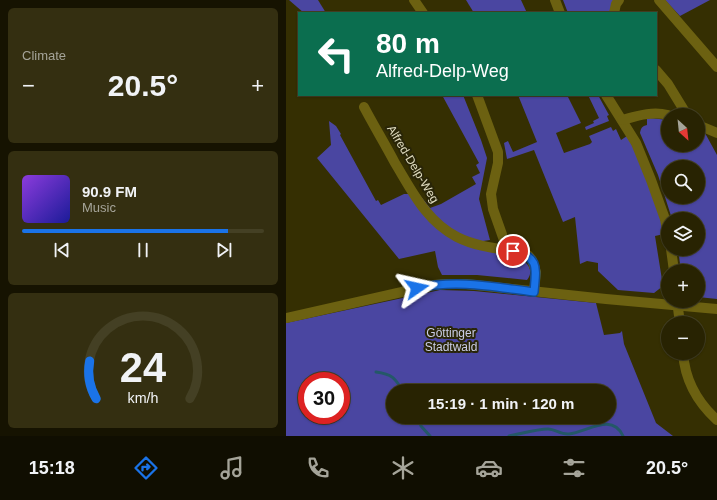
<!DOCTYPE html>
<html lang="en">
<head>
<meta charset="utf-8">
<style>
  body { margin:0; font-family:Helvetica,sans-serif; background:#342f11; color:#f1f3f6; height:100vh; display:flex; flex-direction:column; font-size:15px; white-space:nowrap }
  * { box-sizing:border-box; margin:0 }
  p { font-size:13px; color:#a5a499 }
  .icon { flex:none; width:22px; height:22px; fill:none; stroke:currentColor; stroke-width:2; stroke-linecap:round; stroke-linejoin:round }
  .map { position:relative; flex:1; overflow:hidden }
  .side { display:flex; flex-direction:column; gap:8px; padding:8px; background:#161301; width:286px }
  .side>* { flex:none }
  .hud { position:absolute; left:12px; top:12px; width:359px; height:84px; border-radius:0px; box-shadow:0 1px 3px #0004,0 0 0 1px #444024; background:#0b6e4f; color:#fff; overflow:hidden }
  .needle { width:26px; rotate:153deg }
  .controls { position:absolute; left:375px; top:108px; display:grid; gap:8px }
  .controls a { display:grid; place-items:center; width:44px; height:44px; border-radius:50%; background:#282302; box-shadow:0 1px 3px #0004,0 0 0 1px #444024; font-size:20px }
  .speed { position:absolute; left:12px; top:372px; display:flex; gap:8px; font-size:20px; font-weight:700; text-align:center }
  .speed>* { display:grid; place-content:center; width:52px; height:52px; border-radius:50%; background:#282302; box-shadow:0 1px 3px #0004,0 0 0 1px #444024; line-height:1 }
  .speed .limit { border:6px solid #d22; background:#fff; color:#111 }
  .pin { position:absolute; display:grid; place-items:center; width:34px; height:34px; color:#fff; margin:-17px; border:2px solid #fff; border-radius:50%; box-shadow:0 1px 4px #0007 }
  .me { position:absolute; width:44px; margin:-22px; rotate:79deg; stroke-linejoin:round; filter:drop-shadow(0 0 3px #0008) }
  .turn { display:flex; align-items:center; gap:14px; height:84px; padding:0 12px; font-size:18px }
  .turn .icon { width:52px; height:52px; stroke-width:2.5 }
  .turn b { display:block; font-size:28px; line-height:34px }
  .big { font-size:30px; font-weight:600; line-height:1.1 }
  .side .widget { flex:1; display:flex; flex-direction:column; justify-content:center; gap:6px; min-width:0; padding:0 14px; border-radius:6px; background:#342f11 }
  .side .dial { align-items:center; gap:0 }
  .dial svg { height:104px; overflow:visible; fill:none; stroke:#444024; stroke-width:7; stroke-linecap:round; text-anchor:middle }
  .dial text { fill:#f1f3f6; stroke:none }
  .song { display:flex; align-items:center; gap:12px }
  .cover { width:48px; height:48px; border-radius:6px; background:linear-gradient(135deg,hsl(270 70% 55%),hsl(240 70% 35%)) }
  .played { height:4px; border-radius:2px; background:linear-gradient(90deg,#1a73e8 85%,#444024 85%) }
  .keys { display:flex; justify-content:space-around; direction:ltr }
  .heat { display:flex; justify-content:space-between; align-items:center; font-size:22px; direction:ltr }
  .trip { position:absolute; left:100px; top:384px; width:230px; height:40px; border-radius:20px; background:#282302; box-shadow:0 1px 3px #0004,0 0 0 1px #444024; font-weight:600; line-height:40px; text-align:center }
  .tabs { display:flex; height:64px; justify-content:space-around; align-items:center; background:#100e01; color:#a5a499 }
  .tabs .icon { width:28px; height:28px }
  .tabs .on { color:#1a73e8 }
  .tabs b { font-size:18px; color:#f1f3f6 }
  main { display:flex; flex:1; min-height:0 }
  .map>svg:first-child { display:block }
  .green { fill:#4a46a1; fill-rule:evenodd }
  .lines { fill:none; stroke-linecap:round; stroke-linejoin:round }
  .stream { stroke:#245868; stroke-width:3 }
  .minor { stroke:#6c6111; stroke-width:10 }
  .route-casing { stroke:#114b97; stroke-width:10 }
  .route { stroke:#1a73e8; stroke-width:7 }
  .labels { text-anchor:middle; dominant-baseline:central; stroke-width:4; stroke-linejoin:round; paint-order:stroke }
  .street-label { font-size:12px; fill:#e1ddc1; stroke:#292508 }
  .park-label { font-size:12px; fill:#cbcee8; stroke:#292508 }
</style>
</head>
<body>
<main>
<section class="side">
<div class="widget"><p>Climate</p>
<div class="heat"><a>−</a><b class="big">20.5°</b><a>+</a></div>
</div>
<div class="widget">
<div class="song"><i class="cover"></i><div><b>90.9 FM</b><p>Music</p></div></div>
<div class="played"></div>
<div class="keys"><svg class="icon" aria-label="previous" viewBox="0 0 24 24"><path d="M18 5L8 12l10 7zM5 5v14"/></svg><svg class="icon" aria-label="pause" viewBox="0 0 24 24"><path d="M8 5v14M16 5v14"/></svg><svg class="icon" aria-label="next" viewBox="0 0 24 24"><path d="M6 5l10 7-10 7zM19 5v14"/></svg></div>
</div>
<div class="widget dial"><svg viewBox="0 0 100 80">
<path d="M14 69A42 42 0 1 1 86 69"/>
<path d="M14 69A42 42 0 0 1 9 40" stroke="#1a73e8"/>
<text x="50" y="56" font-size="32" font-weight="700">24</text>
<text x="50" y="72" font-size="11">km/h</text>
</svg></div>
</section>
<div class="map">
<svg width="431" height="436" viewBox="0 0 431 436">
  <rect width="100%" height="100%" fill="#352f02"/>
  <g class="green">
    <path d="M 3,0 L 32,0 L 40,13 L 18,13 Z"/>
    <path d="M 180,0 L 235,0 L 241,13 L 188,13 Z"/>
    <path d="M 277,0 L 329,0 L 323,13 L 282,13 Z"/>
    <path d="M 379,0 L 424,0 L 394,16 Z"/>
    <path d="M 156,95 L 177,95 L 195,140 L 201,158 L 193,199 L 204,240 L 197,241 L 210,253 L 239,262 C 245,267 246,274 241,280 L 191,275 L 156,275 L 152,267 L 149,251 L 113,259 L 31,158 L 45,145 L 43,121 L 50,126 L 55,134 L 54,135 L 90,201 L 92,200 L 95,205 L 118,194 L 133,194 L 144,208 L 155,204 L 190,184 L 186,177 L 194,173 L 190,165 L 193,163 Z"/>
    <path d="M 232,95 L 281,95 L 295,123 L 270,133 L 278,153 L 304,144 L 306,142 L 303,136 L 325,127 L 327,131 L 330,129 L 335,140 L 341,136 C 358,165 371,201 378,234 L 369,236 L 377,286 L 368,293 L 332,290 L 312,271 L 312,263 L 301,261 L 294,264 L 289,217 L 277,222 L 248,150 L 221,159 L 218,143 L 222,141 L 227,152 L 251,142 Z"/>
    <path d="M 302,95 L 312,95 L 323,115 L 321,116 L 323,121 L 300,130 L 299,127 L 308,123 L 307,121 L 313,118 Z"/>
    <path d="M 364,118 L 382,120 L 382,145 L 412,145 L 412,130 L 419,133 L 431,155 L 431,299 L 412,297 L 412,271 L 395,271 L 392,249 L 412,249 L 412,219 L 386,219 L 372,175 L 354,133 C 355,128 356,126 361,125 L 361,119 ZM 382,167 L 412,167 L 412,197 L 382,197 Z"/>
    <path d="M 154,290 L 188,291 L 310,303 L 318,335 L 334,333 L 336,331 L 338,344 L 370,423 L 387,436 L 0,436 L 0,323 ZM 21,381 L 55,381 L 55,415 L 21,415 ZM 107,391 L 323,391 L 323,417 L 107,417 Z"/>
  </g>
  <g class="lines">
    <g class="stream">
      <path d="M 90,372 C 106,374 109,378 117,391"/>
      <path d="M 132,417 L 135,426 L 144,436"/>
      <path d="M 223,436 C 234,434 251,429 262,429 C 269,429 275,435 283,434 C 301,432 326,412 337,436"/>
    </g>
    <g class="minor">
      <path d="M 128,0 L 137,13"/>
      <path d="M 269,0 L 274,13"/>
      <path d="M 373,0 L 431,67"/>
      <path d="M 328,13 L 330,4 L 333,0"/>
      <path d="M 370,70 L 382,84 L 401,115"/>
      <path d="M 191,95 L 212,152 L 212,163 L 205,194 L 207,209 L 219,243 L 227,251 L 242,255 L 246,260 L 250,272 L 248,292"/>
      <path d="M 320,95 L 350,143 L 365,180 L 379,219 L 382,235"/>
      <path d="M 78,107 C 88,126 99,144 109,163 C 126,191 140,221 171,237 C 189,246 207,248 227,251"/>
      <path d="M 336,120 C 351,116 366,111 382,115"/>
      <path d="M 412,125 L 431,133"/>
      <path d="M 385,249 L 388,271"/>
      <path d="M 391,301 L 394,323"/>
      <path d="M 0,318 L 147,285 L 160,284 L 180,284 L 320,299 L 431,309"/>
      <path d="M 397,353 C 399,380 411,402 431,420"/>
    </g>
  </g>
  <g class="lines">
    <g class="route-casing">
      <path id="route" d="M 131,288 C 172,279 208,287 248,292 C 250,268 254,257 227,251"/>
    </g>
    <use href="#route" class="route"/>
  </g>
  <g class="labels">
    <g class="street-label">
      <text transform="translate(127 164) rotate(59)">Alfred-Delp-Weg</text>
    </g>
    <g class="park-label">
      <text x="165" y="333">Göttinger<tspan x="165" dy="14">Stadtwald</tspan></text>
    </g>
  </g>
</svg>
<div class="controls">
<a><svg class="needle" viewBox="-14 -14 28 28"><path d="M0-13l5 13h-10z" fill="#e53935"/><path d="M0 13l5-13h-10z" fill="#a5a499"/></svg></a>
<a><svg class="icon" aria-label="search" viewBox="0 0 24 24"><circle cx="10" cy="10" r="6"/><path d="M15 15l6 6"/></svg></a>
<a><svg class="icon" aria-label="layers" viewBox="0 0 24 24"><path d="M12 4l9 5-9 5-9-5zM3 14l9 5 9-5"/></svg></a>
<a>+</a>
<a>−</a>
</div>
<div class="speed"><div class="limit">30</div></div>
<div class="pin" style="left:227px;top:251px;background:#d93025"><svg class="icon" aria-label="arrive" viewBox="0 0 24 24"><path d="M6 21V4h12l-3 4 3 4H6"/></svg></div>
<svg class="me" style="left:131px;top:288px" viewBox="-20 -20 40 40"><path d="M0-17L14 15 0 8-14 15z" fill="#1a73e8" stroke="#fff" stroke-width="4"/></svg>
<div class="trip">15:19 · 1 min · 120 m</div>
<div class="hud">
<div class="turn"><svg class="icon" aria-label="left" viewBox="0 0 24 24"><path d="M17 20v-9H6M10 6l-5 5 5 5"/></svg><div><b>80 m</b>Alfred-Delp-Weg</div></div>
</div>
</div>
</main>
<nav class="tabs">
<b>15:18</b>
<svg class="icon on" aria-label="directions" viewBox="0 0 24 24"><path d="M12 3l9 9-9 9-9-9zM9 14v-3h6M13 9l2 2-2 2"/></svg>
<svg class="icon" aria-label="music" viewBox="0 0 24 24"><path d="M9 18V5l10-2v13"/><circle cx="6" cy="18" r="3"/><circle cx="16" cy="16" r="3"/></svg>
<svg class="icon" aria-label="phone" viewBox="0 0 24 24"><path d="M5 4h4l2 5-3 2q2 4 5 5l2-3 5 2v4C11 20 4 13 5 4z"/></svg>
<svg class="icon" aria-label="climate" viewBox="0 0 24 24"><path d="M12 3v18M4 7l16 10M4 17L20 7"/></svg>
<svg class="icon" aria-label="car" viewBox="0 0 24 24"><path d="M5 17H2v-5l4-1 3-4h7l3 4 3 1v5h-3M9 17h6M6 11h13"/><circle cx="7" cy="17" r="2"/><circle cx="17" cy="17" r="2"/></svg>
<svg class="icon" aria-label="filters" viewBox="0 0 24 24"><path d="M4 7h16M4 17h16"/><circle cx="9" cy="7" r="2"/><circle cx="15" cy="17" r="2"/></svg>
<b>20.5°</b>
</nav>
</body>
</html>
